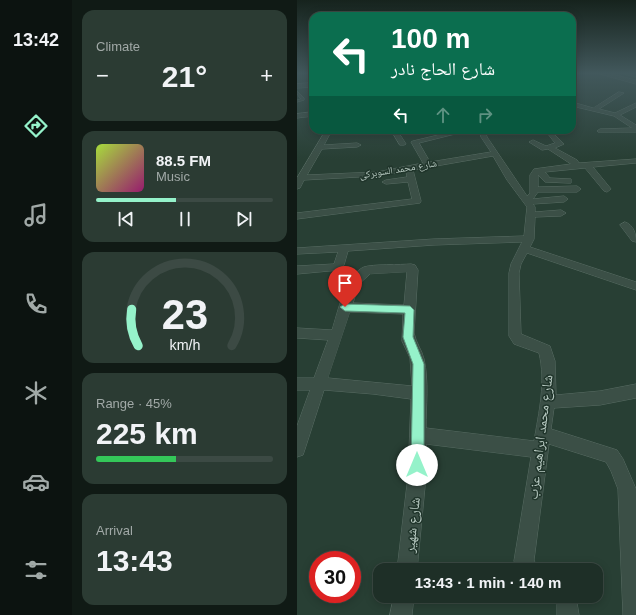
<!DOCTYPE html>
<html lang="en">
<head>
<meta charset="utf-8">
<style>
  body { margin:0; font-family:Arial,"Noto Naskh Arabic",sans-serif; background:#2b3b33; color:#f1f3f6; height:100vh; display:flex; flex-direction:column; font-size:15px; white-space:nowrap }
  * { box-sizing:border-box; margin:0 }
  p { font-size:13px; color:#a1a9a7 }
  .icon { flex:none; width:22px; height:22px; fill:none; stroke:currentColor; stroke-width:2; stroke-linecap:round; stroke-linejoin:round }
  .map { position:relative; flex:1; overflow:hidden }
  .side { display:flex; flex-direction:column; gap:10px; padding:10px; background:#101a15; width:225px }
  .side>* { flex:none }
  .hud { position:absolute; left:12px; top:12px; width:267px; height:122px; border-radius:12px; box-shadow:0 2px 10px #0003,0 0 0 1px #3c4a44; background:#0b6e4f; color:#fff; overflow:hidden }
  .speed { position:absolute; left:12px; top:551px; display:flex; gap:8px; font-size:20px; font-weight:700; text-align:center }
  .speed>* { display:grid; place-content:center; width:52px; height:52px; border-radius:50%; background:#1e2f27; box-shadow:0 2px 10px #0003,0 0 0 1px #3c4a44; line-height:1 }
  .speed .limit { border:6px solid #d22; background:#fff; color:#111 }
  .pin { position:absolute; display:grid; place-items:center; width:34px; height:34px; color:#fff; margin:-41px -17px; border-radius:50% 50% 50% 0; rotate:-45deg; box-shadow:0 0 4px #0007 }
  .pin .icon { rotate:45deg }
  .me { position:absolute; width:44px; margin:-22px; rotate:0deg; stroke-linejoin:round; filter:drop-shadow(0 0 3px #0008) }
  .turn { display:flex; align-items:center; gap:14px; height:84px; padding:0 16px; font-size:18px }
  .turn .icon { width:52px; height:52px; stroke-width:2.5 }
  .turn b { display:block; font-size:28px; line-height:34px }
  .lanes { display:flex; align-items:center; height:38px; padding:0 16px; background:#0003; justify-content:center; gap:20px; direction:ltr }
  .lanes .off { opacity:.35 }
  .big { font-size:30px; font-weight:800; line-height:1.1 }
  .side .tile { flex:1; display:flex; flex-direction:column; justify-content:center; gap:6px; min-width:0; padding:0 14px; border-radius:12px; background:#2b3b33 }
  .side .dial { align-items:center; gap:0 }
  .dial svg { height:104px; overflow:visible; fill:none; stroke:#3c4a44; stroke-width:7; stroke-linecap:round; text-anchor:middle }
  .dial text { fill:#f1f3f6; stroke:none }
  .song { display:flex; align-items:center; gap:12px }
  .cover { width:48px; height:48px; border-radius:6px; background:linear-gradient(135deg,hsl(80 70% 55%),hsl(320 70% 35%)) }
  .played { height:4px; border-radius:2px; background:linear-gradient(90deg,#95f2ca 45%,#3c4a44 45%) }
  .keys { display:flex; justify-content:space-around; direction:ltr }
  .heat { display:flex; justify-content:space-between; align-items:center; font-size:22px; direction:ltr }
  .charge { height:6px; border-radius:3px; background:linear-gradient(90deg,#34c759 45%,#3c4a44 0) }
  .trip { position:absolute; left:76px; top:563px; width:230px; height:40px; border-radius:12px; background:#1e2f27; box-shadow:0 2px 10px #0003,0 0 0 1px #3c4a44; font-weight:800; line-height:40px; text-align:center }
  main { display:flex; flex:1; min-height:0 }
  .dock { display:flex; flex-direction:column; width:72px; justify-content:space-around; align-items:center; background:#0c1310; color:#a1a9a7 }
  .dock .icon { width:28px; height:28px }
  .dock .selected { color:#95f2ca }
  .dock b { font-size:18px; color:#f1f3f6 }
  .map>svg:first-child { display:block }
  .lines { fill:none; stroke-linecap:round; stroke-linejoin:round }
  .stream { stroke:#396250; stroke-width:1.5 }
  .service-casing { stroke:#596d64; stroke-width:1 }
  .minor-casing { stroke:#596d64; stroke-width:1 }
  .service { fill:#3b4f46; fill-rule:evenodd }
  .minor { fill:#3b4f46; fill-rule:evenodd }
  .route { fill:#95f2ca; stroke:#619d83 }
  .labels { text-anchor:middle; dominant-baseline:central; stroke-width:3; stroke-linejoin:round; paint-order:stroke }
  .far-street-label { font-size:10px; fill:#b8cac2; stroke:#20352b }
  .near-street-label { font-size:14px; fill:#b8cac2; stroke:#20352b }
</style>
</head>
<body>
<main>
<nav class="dock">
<b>13:42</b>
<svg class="icon selected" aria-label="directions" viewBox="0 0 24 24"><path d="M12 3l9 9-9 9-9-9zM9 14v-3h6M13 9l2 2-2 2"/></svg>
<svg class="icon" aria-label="music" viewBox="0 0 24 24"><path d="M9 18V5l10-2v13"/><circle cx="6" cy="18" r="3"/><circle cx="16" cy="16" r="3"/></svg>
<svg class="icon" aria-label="phone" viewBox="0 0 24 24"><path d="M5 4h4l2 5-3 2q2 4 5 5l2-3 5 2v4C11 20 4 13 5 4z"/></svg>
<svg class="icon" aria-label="climate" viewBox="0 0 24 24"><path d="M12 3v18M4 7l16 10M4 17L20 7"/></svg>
<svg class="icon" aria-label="car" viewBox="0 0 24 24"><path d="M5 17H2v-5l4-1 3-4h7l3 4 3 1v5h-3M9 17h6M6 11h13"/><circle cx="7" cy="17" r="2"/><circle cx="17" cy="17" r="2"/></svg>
<svg class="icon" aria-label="filters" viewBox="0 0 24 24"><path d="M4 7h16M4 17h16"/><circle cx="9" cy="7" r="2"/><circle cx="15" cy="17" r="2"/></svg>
</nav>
<section class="side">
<div class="tile"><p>Climate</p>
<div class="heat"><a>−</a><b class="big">21°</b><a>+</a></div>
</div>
<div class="tile">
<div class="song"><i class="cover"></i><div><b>88.5 FM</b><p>Music</p></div></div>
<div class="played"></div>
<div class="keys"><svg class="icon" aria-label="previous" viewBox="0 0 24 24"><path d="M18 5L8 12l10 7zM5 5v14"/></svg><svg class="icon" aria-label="pause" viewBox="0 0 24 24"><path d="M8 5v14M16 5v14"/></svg><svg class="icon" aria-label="next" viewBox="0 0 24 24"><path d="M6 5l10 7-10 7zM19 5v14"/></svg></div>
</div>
<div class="tile dial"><svg viewBox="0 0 100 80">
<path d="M14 69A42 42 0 1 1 86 69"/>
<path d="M14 69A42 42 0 0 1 9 41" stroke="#95f2ca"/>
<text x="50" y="56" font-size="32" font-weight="700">23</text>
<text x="50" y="72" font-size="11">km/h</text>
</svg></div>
<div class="tile"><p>Range · 45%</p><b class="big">225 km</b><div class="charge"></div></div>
<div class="tile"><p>Arrival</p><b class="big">13:43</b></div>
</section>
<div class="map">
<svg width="339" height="615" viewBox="0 0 339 615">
  <rect width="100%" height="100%" fill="#283f34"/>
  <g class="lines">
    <path class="stream" d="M 324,73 L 339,77"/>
    <g class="service-casing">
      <path id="service" d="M 0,91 L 7,98 L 7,100 L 0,102 L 0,100 L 4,99 L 0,94 Z"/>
    </g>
    <g class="minor-casing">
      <g id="minor">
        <path d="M 303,73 L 309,73 L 339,80 L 339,84 L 303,74 Z"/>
        <path d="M 16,83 L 16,87 L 0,88 L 0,84 Z"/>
        <path d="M 322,92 L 327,93 L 302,109 L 318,113 L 339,103 L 339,107 L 323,115 L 339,125 L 339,132 L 301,132 L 300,131 L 303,129 L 335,128 L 317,116 L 275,106 L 275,102 L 296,108 Z"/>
        <path d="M 16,112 L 16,116 L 0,118 L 0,114 Z"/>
        <path d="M 29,130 L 35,130 L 27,145 L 60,143 L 64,145 L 60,147 L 25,149 L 10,175 L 80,172 L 126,163 L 114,142 L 116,141 L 162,130 L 174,130 L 122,143 L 133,162 L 194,152 L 184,137 L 182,130 L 188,130 L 190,137 L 230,196 L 233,193 L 233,175 L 237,169 L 274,164 L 251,149 L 245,150 L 232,142 L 236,140 L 249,146 L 258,143 L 251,134 L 251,130 L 257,130 L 257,134 L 267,144 L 258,148 L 280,160 L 282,163 L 339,159 L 339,163 L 296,167 L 314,189 L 310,192 L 307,191 L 288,168 L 248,172 L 253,178 L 274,179 L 274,183 L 271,183 L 248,182 L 241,175 L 241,187 L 280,186 L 284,189 L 280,192 L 241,192 L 236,199 L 267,196 L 271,199 L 267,202 L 236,204 L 238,207 L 238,212 L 264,210 L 269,213 L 264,216 L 238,217 L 237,239 L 233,247 L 339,282 L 339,290 L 230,253 L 224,264 L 222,273 L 224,334 L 253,346 L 258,361 L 259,395 L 303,391 L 339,384 L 339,398 L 303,405 L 257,408 L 254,429 L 320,450 L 326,459 L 339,489 L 339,615 L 326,615 L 321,489 L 314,471 L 309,462 L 252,444 L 237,560 L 241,570 L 221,570 L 217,561 L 234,457 L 129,444 L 129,476 L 120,570 L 100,570 L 111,476 L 114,399 L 76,394 L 27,390 L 8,449 L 6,455 L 0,457 L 0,426 L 13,390 L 0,390 L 0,378 L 17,378 L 31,340 L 0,338 L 0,328 L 35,330 C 41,312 48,275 67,267 C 76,264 103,265 114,264 L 118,265 L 121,270 L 117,333 C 119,343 125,350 127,359 C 132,381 129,406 129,428 L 237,441 C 242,412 249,382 242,353 L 217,344 L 212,336 L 212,273 L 214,264 L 225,242 L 137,245 L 51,251 L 47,265 L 43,270 L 0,274 L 0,266 L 37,264 L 41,252 L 0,254 L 0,248 L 137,239 L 227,236 L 230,207 L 210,180 L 196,156 L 116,170 L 124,201 L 123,203 L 0,219 L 0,213 L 115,199 L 111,182 L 89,184 L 85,182 L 89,180 L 110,177 L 109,171 L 80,176 L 7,180 L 3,188 L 0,189 L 0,178 ZM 110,272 L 107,305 L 56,303 L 62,284 L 73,274 ZM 53,312 L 106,314 L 105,341 L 113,358 L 115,386 L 31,378 Z"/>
        <path d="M 94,130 L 100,130 L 109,144 L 107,145 L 103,145 Z"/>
        <path d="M 328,222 C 337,225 339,234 339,242 L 335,241 L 323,225 Z"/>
        <path d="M 97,596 L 117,596 L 115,615 L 93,615 Z"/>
        <path d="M 256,596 L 278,596 L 280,603 L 282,615 L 260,615 L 260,605 Z"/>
      </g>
    </g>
    <use href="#service" class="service"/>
    <use href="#minor" class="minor"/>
  </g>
  <linearGradient id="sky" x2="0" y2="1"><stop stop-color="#16231d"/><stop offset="0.46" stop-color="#42585c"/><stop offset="1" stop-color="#42585c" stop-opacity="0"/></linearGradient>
  <rect width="339" height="159" fill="url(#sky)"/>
  <path class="route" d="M 48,304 L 113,306 L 117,310 L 116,337 L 127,364 L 127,465 L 125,470 L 120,472 L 116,470 L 114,465 L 116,364 L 106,337 L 108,313 L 48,311 L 43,307 Z"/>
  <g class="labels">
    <g class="far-street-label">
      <text transform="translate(101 169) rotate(-9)">شارع محمد السوبركى</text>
    </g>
    <g class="near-street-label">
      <text transform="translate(243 437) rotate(-83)">شارع محمد ابراهيم عزب</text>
      <text transform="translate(115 525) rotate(-84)">شارع شهير</text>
    </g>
  </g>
</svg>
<div class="speed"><div class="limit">30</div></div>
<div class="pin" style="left:48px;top:307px;background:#d93025"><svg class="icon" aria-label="arrive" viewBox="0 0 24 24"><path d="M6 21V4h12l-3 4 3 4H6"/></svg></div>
<svg class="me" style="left:120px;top:465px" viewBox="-20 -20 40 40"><circle r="19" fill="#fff"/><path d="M0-13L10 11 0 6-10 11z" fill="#95f2ca"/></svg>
<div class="trip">13:43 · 1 min · 140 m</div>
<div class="hud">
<div class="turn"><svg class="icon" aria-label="left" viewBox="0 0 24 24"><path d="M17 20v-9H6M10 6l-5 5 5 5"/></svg><div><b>100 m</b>شارع الحاج نادر</div></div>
<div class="lanes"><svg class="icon" aria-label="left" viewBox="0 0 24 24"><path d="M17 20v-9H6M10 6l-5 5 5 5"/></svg><svg class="icon off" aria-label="ahead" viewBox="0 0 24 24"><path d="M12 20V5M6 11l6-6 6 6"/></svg><svg class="icon off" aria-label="right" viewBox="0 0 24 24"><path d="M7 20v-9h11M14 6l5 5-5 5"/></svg></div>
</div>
</div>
</main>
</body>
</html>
